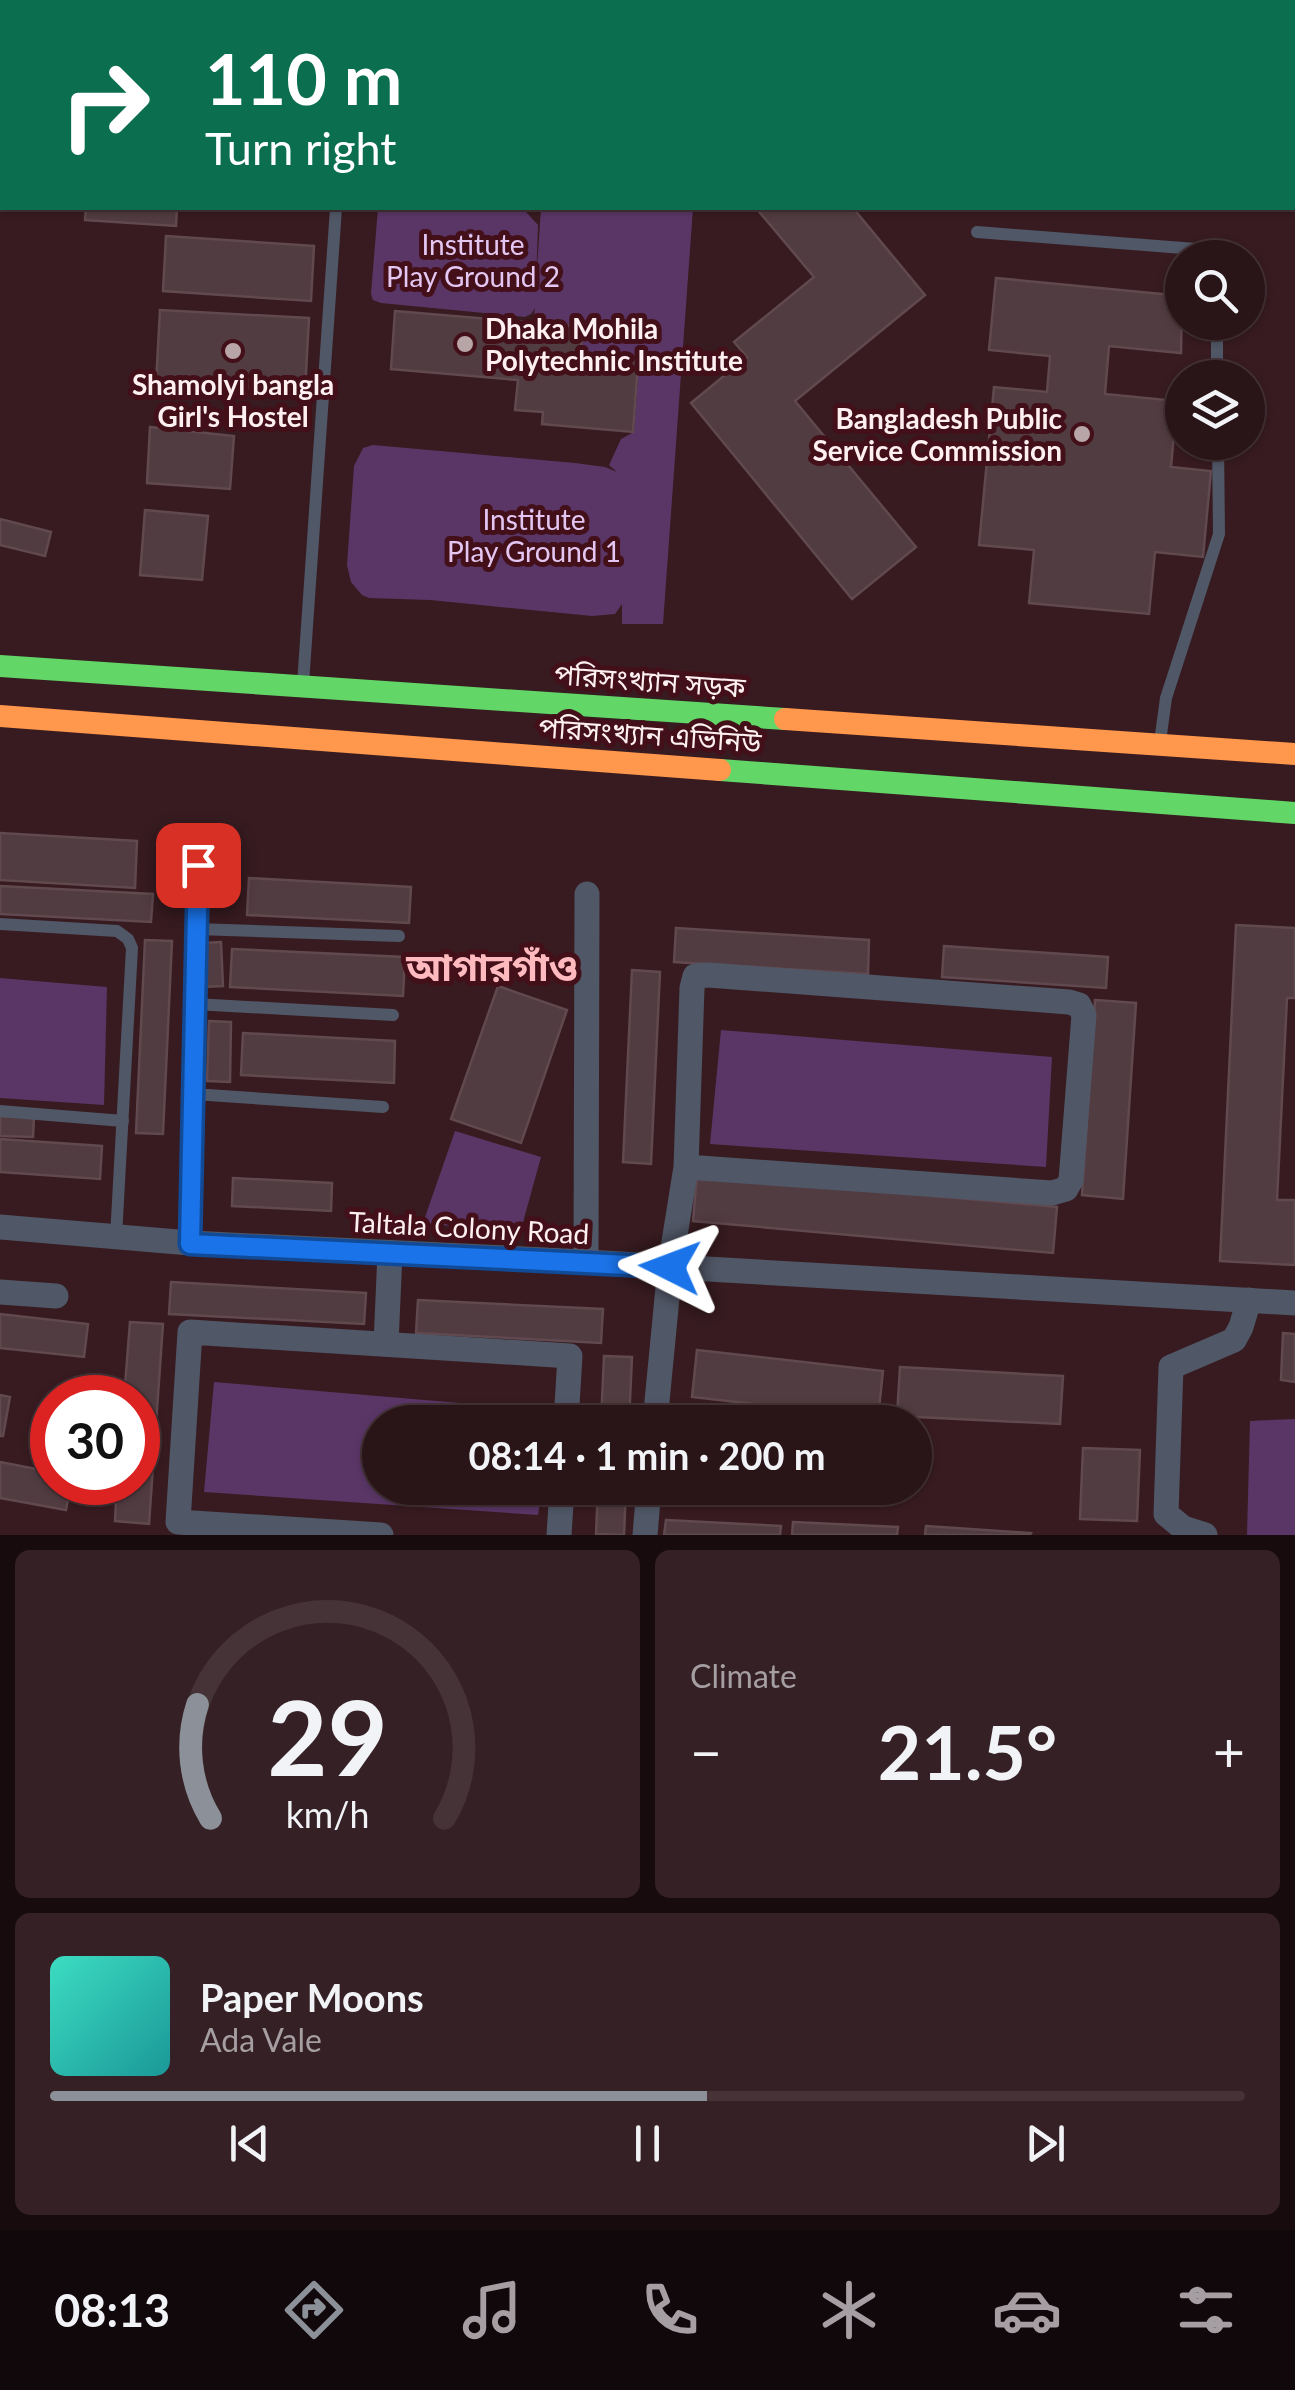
<!DOCTYPE html>
<html lang="en">
<head>
<meta charset="utf-8">
<style>
  body { margin:0; font-family:Lato,"Noto Sans Bengali",sans-serif; background:#352125; color:#f1f3f6; height:100vh; display:flex; flex-direction:column; font-size:38px; white-space:nowrap }
  * { box-sizing:border-box; margin:0 }
  p { font-size:32px; color:#a59ea2 }
  .icon { flex:none; width:55px; height:55px; fill:none; stroke:currentColor; stroke-width:2; stroke-linecap:round; stroke-linejoin:round }
  .map { position:relative; height:1535px; overflow:hidden }
  .panel { display:flex; flex-direction:column; gap:15px; padding:15px; background:#170b0d; flex:1 }
  .panel>* { flex:none }
  .hud { position:absolute; left:0px; top:0px; width:1295px; height:210px; box-shadow:0 2px 8px #0004,0 0 0 2px #453337; background:#0b6e4f; color:#fff; overflow:hidden }
  .tools { position:absolute; left:1165px; top:240px; display:grid; gap:20px }
  .tools a { display:grid; place-items:center; width:100px; height:100px; border-radius:50%; background:#291418; box-shadow:0 2px 8px #0004,0 0 0 2px #453337; font-size:50px }
  .speed { position:absolute; left:30px; top:1375px; display:flex; gap:20px; font-size:50px; font-weight:700; text-align:center }
  .speed>* { display:grid; place-content:center; width:130px; height:130px; border-radius:50%; background:#291418; box-shadow:0 2px 8px #0004,0 0 0 2px #453337; line-height:1 }
  .speed .limit { border:15px solid #d22; background:#fff; color:#111 }
  .pin { position:absolute; display:grid; place-items:center; width:85px; height:85px; color:#fff; margin:-42px; border-radius:20px; box-shadow:0 5px 15px #0006 }
  .me { position:absolute; width:110px; margin:-55px; rotate:273deg; stroke-linejoin:round; filter:drop-shadow(0 0 8px #0008) }
  .turn { display:flex; align-items:center; gap:35px; height:210px; padding:0 40px; font-size:45px }
  .turn .icon { width:130px; height:130px; stroke-width:2.5 }
  .turn b { display:block; font-size:70px; line-height:85px }
  .big { font-size:75px; font-weight:700; line-height:1.1 }
  .panel .card { flex:1; display:flex; flex-direction:column; justify-content:center; gap:15px; min-width:0; padding:0 35px; border-radius:15px; background:#352125 }
  .panel .dial { align-items:center; gap:0 }
  .dial svg { height:260px; overflow:visible; fill:none; stroke:#453337; stroke-width:7; stroke-linecap:round; text-anchor:middle }
  .dial text { fill:#f1f3f6; stroke:none }
  .song { display:flex; align-items:center; gap:30px }
  .cover { width:120px; height:120px; border-radius:15px; background:linear-gradient(135deg,hsl(170 70% 55%),hsl(180 70% 35%)) }
  .played { height:10px; border-radius:5px; background:linear-gradient(90deg,#8c9099 55%,#453337 55%) }
  .keys { display:flex; justify-content:space-around; direction:ltr }
  .heat { display:flex; justify-content:space-between; align-items:center; font-size:55px; direction:ltr }
  .panel .tiles { flex:1; display:grid; gap:15px; grid-template-columns:1fr 1fr }
  .card:last-child { grid-column:span 2 }
  .trip { position:absolute; left:362px; top:1405px; width:570px; height:100px; border-radius:50px; background:#291418; box-shadow:0 2px 8px #0004,0 0 0 2px #453337; font-weight:700; line-height:100px; text-align:center }
  .menu { display:flex; height:160px; justify-content:space-around; align-items:center; background:#10080a; color:#a59ea2 }
  .menu .icon { width:70px; height:70px }
  .menu .on { color:#8c9099 }
  .menu b { font-size:45px; color:#f1f3f6 }
  .map>svg:first-child { display:block }
  .green { fill:#5a3666 }
  .building { fill:#513c41; stroke:#60494f; stroke-width:2.5 }
  .lines { fill:none; stroke-linecap:round; stroke-linejoin:round }
  .lane { stroke:#505766; stroke-width:12 }
  .street { stroke:#505766; stroke-width:25 }
  .fast { stroke:#63d668; stroke-width:22 }
  .slow { stroke:#ff974d; stroke-width:22 }
  .route-casing { stroke:#114b97; stroke-width:25 }
  .route { stroke:#1a73e8; stroke-width:18 }
  .poi-dot { fill:#b8a5a8; stroke:#430f19; stroke-width:4 }
  .labels { text-anchor:middle; dominant-baseline:central; stroke-width:10; stroke-linejoin:round; paint-order:stroke }
  .park-label { font-size:28px; fill:#e3c7f2; stroke:#430f19 }
  .poi-label { font-size:28px; font-weight:bold; fill:#fef0f1; stroke:#430f19; text-anchor:start }
  .street-label { font-size:28px; fill:#fef0f1; stroke:#430f19 }
  .district-label { font-size:38px; font-weight:bold; fill:#febabf; stroke:#430f19 }
</style>
</head>
<body>
<div class="map">
<svg width="1295" height="1535" viewBox="0 0 1295 1535">
  <rect width="100%" height="100%" fill="#371b20"/>
  <g class="green">
    <path d="M 378,208 L 491,208 L 526,212 L 538,225 L 536,285 L 541,208 L 693,208 L 663,624 L 622,624 L 622,604 L 615,614 L 592,616 L 430,600 L 369,598 L 362,595 L 351,582 L 347,565 L 354,466 L 363,448 L 373,445 L 575,463 L 605,467 L 617,472 L 609,465 L 621,439 L 634,432 L 639,362 L 581,357 L 584,326 L 533,322 L 535,308 L 531,314 L 525,317 L 381,303 L 373,300 L 371,294 Z"/>
    <path d="M 0,978 L 107,987 L 104,1105 L 0,1098 Z"/>
    <path d="M 721,1030 L 1052,1057 L 1046,1167 L 710,1144 Z"/>
    <path d="M 455,1131 L 541,1157 L 520,1233 L 423,1223 Z"/>
    <path d="M 214,1382 L 554,1411 L 552,1422 L 380,1422 L 380,1488 L 542,1488 L 538,1515 L 204,1492 Z"/>
    <path d="M 1295,1419 L 1295,1535 L 1247,1535 L 1250,1421 Z"/>
  </g>
  <g class="building">
    <path d="M 267,0 L 328,0 L 327,2 L 267,2 Z"/>
    <rect x="356" y="0" width="64" height="2"/>
    <path d="M 544,0 L 544,2 L 451,1 L 451,0 Z"/>
    <rect x="572" y="0" width="71" height="2"/>
    <rect x="669" y="0" width="108" height="2"/>
    <path d="M 801,0 L 907,0 L 906,2 L 801,2 Z"/>
    <path d="M 86,208 L 177,208 L 176,226 L 85,220 Z"/>
    <path d="M 756,208 L 853,208 L 925,295 L 795,401 L 916,547 L 852,599 L 691,403 L 747,357 L 734,342 L 814,277 Z"/>
    <path d="M 166,236 L 314,246 L 311,301 L 163,291 Z"/>
    <path d="M 996,278 L 1182,296 L 1181,353 L 1109,346 L 1105,394 L 1177,401 L 1171,467 L 1211,471 L 1203,557 L 1155,552 L 1149,614 L 1029,603 L 1034,550 L 979,545 L 994,387 L 1047,392 L 1050,356 L 989,350 Z"/>
    <path d="M 160,310 L 309,318 L 305,391 L 156,383 Z"/>
    <path d="M 395,311 L 583,327 L 580,357 L 638,362 L 633,432 L 542,424 L 543,412 L 515,410 L 518,380 L 391,369 Z"/>
    <path d="M 150,427 L 234,436 L 230,489 L 147,483 Z"/>
    <path d="M 145,510 L 208,516 L 202,580 L 140,575 Z"/>
    <path d="M 0,519 L 51,532 L 45,556 L 0,545 Z"/>
    <path d="M 0,833 L 137,841 L 135,888 L 0,880 Z"/>
    <path d="M 249,878 L 411,887 L 409,923 L 247,915 Z"/>
    <path d="M 0,886 L 153,894 L 151,922 L 0,914 Z"/>
    <path d="M 1236,925 L 1295,928 L 1295,998 L 1287,998 L 1277,1200 L 1295,1200 L 1295,1265 L 1220,1261 Z"/>
    <path d="M 676,928 L 869,940 L 868,974 L 674,962 Z"/>
    <path d="M 145,940 L 172,941 L 163,1134 L 136,1133 Z"/>
    <path d="M 221,942 L 223,986 L 203,987 L 202,943 Z"/>
    <path d="M 944,946 L 1108,957 L 1106,988 L 942,977 Z"/>
    <path d="M 232,949 L 405,957 L 403,996 L 230,987 Z"/>
    <path d="M 632,970 L 660,972 L 651,1164 L 623,1162 Z"/>
    <path d="M 498,986 L 567,1010 L 521,1143 L 451,1119 Z"/>
    <path d="M 1095,1000 L 1136,1003 L 1123,1199 L 1082,1195 Z"/>
    <path d="M 209,1021 L 231,1022 L 230,1082 L 207,1081 Z"/>
    <path d="M 243,1033 L 395,1041 L 394,1083 L 241,1075 Z"/>
    <path d="M 0,1116 L 34,1117 L 33,1137 L 0,1136 Z"/>
    <path d="M 0,1139 L 102,1146 L 100,1179 L 0,1172 Z"/>
    <path d="M 697,1175 L 1057,1207 L 1053,1253 L 693,1221 Z"/>
    <path d="M 233,1178 L 332,1183 L 331,1211 L 232,1206 Z"/>
    <path d="M 171,1282 L 366,1293 L 364,1324 L 169,1314 Z"/>
    <path d="M 418,1300 L 603,1309 L 601,1343 L 416,1333 Z"/>
    <path d="M 0,1314 L 88,1324 L 84,1357 L 0,1348 Z"/>
    <path d="M 130,1322 L 163,1324 L 149,1524 L 115,1521 L 117,1482 L 138,1482 L 138,1398 L 124,1398 Z"/>
    <path d="M 1283,1333 L 1295,1334 L 1295,1382 L 1281,1380 Z"/>
    <path d="M 697,1350 L 883,1371 L 878,1418 L 692,1397 Z"/>
    <path d="M 604,1356 L 632,1357 L 629,1422 L 601,1422 Z"/>
    <path d="M 900,1367 L 1063,1376 L 1060,1424 L 897,1416 Z"/>
    <path d="M 0,1395 L 10,1397 L 3,1436 L 0,1436 Z"/>
    <path d="M 1083,1448 L 1140,1450 L 1137,1521 L 1080,1519 Z"/>
    <path d="M 0,1462 L 52,1472 L 52,1482 L 71,1482 L 66,1510 L 0,1498 Z"/>
    <path d="M 598,1488 L 626,1488 L 624,1535 L 596,1534 Z"/>
    <path d="M 666,1520 L 781,1526 L 780,1535 L 664,1535 Z"/>
    <path d="M 793,1522 L 898,1527 L 897,1535 L 792,1535 Z"/>
    <path d="M 926,1526 L 1031,1533 L 1030,1535 L 925,1535 Z"/>
  </g>
  <g class="lines">
    <g class="lane">
      <path d="M 977,232 L 1196,249 L 1207,251 L 1213,258"/>
      <path d="M 1217,322 L 1217,378"/>
      <path d="M 303,684 L 336,208"/>
      <path d="M 1160,742 L 1166,698 L 1219,534 L 1218,442"/>
      <path d="M 0,924 L 117,931 L 128,939 L 132,948 L 116,1237"/>
      <path d="M 197,929 L 399,936"/>
      <path d="M 195,1004 L 393,1015"/>
      <path d="M 193,1094 L 383,1107"/>
      <path d="M 0,1111 L 123,1121"/>
      <path d="M 190,1243 L 198,865"/>
    </g>
    <g class="street">
      <path d="M 199,2 L 199,0"/>
      <path d="M 937,2 L 937,0"/>
      <path d="M 0,39 L 2,39"/>
      <path d="M 0,1227 L 190,1243 L 586,1262 L 1295,1303"/>
      <path d="M 586,1262 L 587,894"/>
      <path d="M 0,1292 L 56,1296"/>
      <path d="M 386,1344 L 390,1253"/>
      <path d="M 655,1422 L 670,1267 L 686,1167 L 692,988 L 695,976 L 708,975 L 1069,1002 L 1079,1005 L 1084,1015 L 1071,1180 L 1066,1189 L 1052,1193 L 686,1167"/>
      <path d="M 381,1535 L 178,1522 L 190,1332 L 570,1356 L 566,1422"/>
      <path d="M 559,1535 L 562,1488"/>
      <path d="M 645,1535 L 649,1488"/>
      <path d="M 1205,1535 L 1183,1528 L 1166,1514 L 1171,1367 L 1234,1340 L 1241,1327 L 1249,1300"/>
    </g>
    <g class="fast">
      <path d="M 0,666 L 785,719"/>
      <path d="M 720,770 L 1295,813"/>
    </g>
    <g class="slow">
      <path d="M 0,716 L 720,770"/>
      <path d="M 785,719 L 1295,754"/>
    </g>
  </g>
  <g class="lines">
    <g class="route-casing">
      <path id="route" d="M 198,865 L 190,1244 L 670,1267"/>
    </g>
    <use href="#route" class="route"/>
  </g>
  <g class="poi-dot">
    <circle cx="465" cy="344" r="10"/>
    <circle cx="233" cy="351" r="10"/>
    <circle cx="1082" cy="434" r="10"/>
  </g>
  <g class="labels">
    <g class="park-label">
      <text x="473" y="244">Institute<tspan x="473" dy="32">Play Ground 2</tspan></text>
      <text x="534" y="519">Institute<tspan x="534" dy="32">Play Ground 1</tspan></text>
    </g>
    <g class="poi-label">
      <text x="485" y="328">Dhaka Mohila<tspan x="485" dy="32">Polytechnic Institute</tspan></text>
      <text x="233" y="384" text-anchor="middle">Shamolyi bangla<tspan x="233" dy="32">Girl's Hostel</tspan></text>
      <text x="1062" y="418" text-anchor="end">Bangladesh Public<tspan x="1062" dy="32">Service Commission</tspan></text>
    </g>
    <g class="street-label">
      <text transform="translate(650 680) rotate(4)">পরিসংখ্যান সড়ক</text>
      <text transform="translate(650 734) rotate(4)">পরিসংখ্যান এভিনিউ</text>
      <text transform="translate(469 1227) rotate(3)">Taltala Colony Road</text>
    </g>
    <g class="district-label">
      <text x="492" y="966">আগারগাঁও</text>
    </g>
  </g>
</svg>
<div class="tools">
<a><svg class="icon" aria-label="search" viewBox="0 0 24 24"><circle cx="10" cy="10" r="6"/><path d="M15 15l6 6"/></svg></a>
<a><svg class="icon" aria-label="layers" viewBox="0 0 24 24"><path d="M12 4l9 5-9 5-9-5zM3 14l9 5 9-5"/></svg></a>
</div>
<div class="speed"><div class="limit">30</div></div>
<div class="pin" style="left:198px;top:865px;background:#d93025"><svg class="icon" aria-label="arrive" viewBox="0 0 24 24"><path d="M6 21V4h12l-3 4 3 4H6"/></svg></div>
<svg class="me" style="left:670px;top:1267px" viewBox="-20 -20 40 40"><path d="M0-17L14 15 0 8-14 15z" fill="#1a73e8" stroke="#fff" stroke-width="4"/></svg>
<div class="trip">08:14 · 1 min · 200 m</div>
<div class="hud">
<div class="turn"><svg class="icon" aria-label="right" viewBox="0 0 24 24"><path d="M7 20v-9h11M14 6l5 5-5 5"/></svg><div><b>110 m</b>Turn right</div></div>
</div>
</div>
<section class="panel">
<div class="tiles">
<div class="card dial"><svg viewBox="0 0 100 80">
<path d="M14 69A42 42 0 1 1 86 69"/>
<path d="M14 69A42 42 0 0 1 10 34" stroke="#8c9099"/>
<text x="50" y="56" font-size="32" font-weight="700">29</text>
<text x="50" y="72" font-size="11">km/h</text>
</svg></div>
<div class="card"><p>Climate</p>
<div class="heat"><a>−</a><b class="big">21.5°</b><a>+</a></div>
</div>
<div class="card">
<div class="song"><i class="cover"></i><div><b>Paper Moons</b><p>Ada Vale</p></div></div>
<div class="played"></div>
<div class="keys"><svg class="icon" aria-label="previous" viewBox="0 0 24 24"><path d="M18 5L8 12l10 7zM5 5v14"/></svg><svg class="icon" aria-label="pause" viewBox="0 0 24 24"><path d="M8 5v14M16 5v14"/></svg><svg class="icon" aria-label="next" viewBox="0 0 24 24"><path d="M6 5l10 7-10 7zM19 5v14"/></svg></div>
</div>
</div>
</section>
<nav class="menu">
<b>08:13</b>
<svg class="icon on" aria-label="directions" viewBox="0 0 24 24"><path d="M12 3l9 9-9 9-9-9zM9 14v-3h6M13 9l2 2-2 2"/></svg>
<svg class="icon" aria-label="music" viewBox="0 0 24 24"><path d="M9 18V5l10-2v13"/><circle cx="6" cy="18" r="3"/><circle cx="16" cy="16" r="3"/></svg>
<svg class="icon" aria-label="phone" viewBox="0 0 24 24"><path d="M5 4h4l2 5-3 2q2 4 5 5l2-3 5 2v4C11 20 4 13 5 4z"/></svg>
<svg class="icon" aria-label="climate" viewBox="0 0 24 24"><path d="M12 3v18M4 7l16 10M4 17L20 7"/></svg>
<svg class="icon" aria-label="car" viewBox="0 0 24 24"><path d="M5 17H2v-5l4-1 3-4h7l3 4 3 1v5h-3M9 17h6M6 11h13"/><circle cx="7" cy="17" r="2"/><circle cx="17" cy="17" r="2"/></svg>
<svg class="icon" aria-label="filters" viewBox="0 0 24 24"><path d="M4 7h16M4 17h16"/><circle cx="9" cy="7" r="2"/><circle cx="15" cy="17" r="2"/></svg>
</nav>
</body>
</html>
